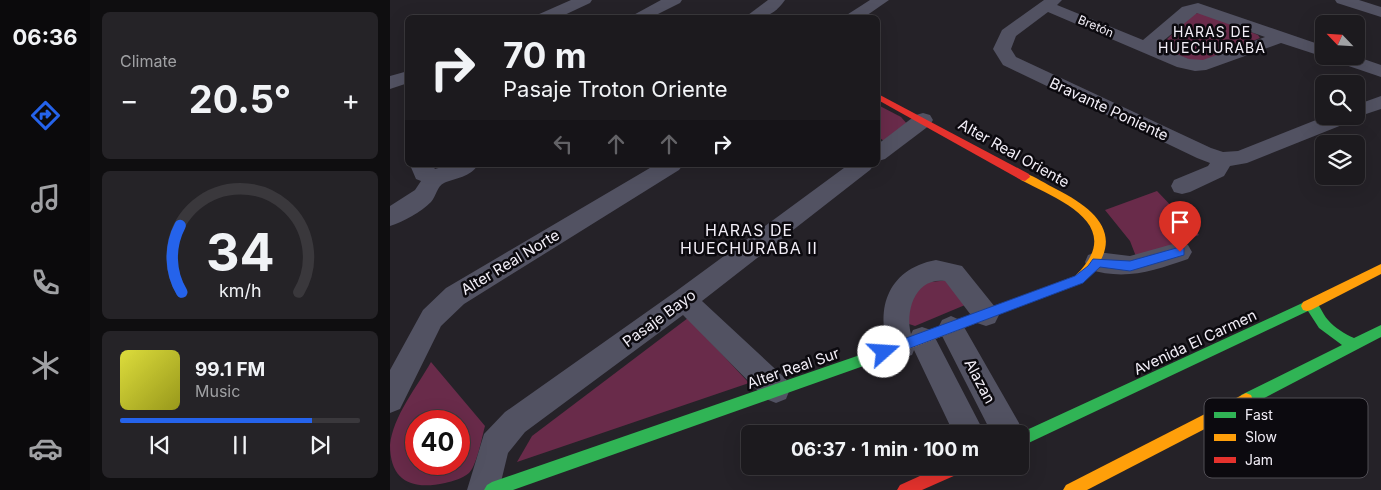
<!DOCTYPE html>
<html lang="en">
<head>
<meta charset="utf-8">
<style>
  body { margin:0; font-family:Inter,sans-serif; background:#252327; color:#f1f3f6; height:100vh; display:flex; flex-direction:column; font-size:19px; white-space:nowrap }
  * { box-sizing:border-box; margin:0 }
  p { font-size:16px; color:#a0a1a4 }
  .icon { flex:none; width:28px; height:28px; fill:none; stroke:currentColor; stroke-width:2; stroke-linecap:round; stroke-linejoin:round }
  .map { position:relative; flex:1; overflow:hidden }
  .details { display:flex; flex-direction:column; gap:12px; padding:12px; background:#0f0e10; width:300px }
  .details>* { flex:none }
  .guide { position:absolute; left:15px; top:15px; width:475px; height:152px; border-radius:8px; box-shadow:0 5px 20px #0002,0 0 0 1px #3a383c; background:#1c1a1e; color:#f1f3f6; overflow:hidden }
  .needle { width:32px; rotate:295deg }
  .controls { position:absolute; left:925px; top:15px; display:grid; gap:10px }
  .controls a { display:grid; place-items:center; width:50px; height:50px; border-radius:8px; background:#1c1a1e; box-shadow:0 5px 20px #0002,0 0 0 1px #3a383c; font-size:25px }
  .speed { position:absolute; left:15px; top:410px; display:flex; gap:10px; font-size:25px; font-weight:700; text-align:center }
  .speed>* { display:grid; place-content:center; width:65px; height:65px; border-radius:50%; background:#1c1a1e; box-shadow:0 5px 20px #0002,0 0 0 1px #3a383c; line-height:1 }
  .speed .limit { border:8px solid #d22; background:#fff; color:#111 }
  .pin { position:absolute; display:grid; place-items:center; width:42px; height:42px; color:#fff; margin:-51px -21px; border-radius:50% 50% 50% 0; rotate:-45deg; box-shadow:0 0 5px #0007 }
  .pin .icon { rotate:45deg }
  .me { position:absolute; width:55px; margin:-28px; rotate:71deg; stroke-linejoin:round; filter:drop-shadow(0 0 4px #0008) }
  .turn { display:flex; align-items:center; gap:18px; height:105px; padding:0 15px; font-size:22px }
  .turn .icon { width:65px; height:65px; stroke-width:2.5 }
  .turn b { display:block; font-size:35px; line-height:42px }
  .lanes { display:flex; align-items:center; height:48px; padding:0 15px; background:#0003; justify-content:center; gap:25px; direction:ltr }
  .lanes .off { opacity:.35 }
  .big { font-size:38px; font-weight:700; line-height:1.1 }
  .details .widget { flex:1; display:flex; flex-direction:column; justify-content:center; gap:8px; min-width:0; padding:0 18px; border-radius:8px; background:#252327 }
  .details .dial { align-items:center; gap:0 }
  .dial svg { height:130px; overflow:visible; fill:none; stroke:#3a383c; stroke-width:7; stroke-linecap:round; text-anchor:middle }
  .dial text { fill:#f1f3f6; stroke:none }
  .song { display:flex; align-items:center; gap:15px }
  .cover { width:60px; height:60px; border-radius:8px; background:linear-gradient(135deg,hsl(60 70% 55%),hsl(60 70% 35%)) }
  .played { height:5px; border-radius:2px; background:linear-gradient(90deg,#2563eb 80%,#3a383c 80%) }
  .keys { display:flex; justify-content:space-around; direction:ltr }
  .heat { display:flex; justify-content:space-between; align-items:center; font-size:28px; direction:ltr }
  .trip { position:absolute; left:351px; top:425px; width:288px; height:50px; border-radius:8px; background:#1c1a1e; box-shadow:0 5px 20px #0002,0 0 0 1px #3a383c; font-weight:700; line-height:50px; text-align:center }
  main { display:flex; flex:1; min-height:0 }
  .tab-bar { display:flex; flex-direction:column; width:90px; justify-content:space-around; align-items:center; background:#0b0a0c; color:#a0a1a4 }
  .tab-bar .icon { width:35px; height:35px }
  .tab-bar .current { color:#2563eb }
  .tab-bar b { font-size:22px; color:#f1f3f6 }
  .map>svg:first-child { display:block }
  .green { fill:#692b4a; fill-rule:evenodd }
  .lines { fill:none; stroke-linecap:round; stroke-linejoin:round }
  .street { fill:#525262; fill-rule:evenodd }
  .fast { fill:#30b455; fill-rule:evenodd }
  .slow { fill:#ff9f0a; fill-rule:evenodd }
  .jam { fill:#e5322d; fill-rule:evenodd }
  .route { fill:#2563eb; stroke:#184099 }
  .labels { text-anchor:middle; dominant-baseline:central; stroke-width:5; stroke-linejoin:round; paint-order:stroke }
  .far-street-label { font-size:12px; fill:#f2eef7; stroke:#0c0a0f }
  .far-neighbourhood-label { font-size:14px; letter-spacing:1px; fill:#f2eef7; stroke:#0c0a0f }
  .street-label { font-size:15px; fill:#f2eef7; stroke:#0c0a0f }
  .neighbourhood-label { font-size:16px; letter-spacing:1px; fill:#f2eef7; stroke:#0c0a0f }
  .key { fill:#0c0a0f; stroke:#514e55; stroke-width:1 }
  .key-label { font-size:14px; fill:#f2eef7 }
</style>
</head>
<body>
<main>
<nav class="tab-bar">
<b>06:36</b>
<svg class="icon current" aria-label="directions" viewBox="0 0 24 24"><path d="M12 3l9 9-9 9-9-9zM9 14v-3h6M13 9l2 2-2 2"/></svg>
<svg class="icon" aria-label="music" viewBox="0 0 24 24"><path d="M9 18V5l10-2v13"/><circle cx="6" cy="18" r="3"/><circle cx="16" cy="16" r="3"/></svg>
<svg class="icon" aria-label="phone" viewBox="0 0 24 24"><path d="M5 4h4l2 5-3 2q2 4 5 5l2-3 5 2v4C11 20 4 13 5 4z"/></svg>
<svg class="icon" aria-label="climate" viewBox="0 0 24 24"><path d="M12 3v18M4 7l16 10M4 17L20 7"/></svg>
<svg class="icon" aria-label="car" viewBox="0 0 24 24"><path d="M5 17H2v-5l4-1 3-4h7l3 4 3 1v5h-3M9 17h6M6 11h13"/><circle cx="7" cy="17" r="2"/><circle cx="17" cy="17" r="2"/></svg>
</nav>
<section class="details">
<div class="widget"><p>Climate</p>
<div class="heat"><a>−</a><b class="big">20.5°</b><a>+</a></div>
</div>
<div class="widget dial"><svg viewBox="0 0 100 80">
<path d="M14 69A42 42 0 1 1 86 69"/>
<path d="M14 69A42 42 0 0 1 13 28" stroke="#2563eb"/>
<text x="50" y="56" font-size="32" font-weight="700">34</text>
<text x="50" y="72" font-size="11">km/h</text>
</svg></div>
<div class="widget">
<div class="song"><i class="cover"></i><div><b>99.1 FM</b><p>Music</p></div></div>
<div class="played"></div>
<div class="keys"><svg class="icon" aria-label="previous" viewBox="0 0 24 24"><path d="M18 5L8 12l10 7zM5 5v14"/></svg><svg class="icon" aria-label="pause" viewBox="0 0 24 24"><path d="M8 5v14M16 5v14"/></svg><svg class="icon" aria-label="next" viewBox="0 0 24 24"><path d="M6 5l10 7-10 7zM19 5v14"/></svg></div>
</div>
</section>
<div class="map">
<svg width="991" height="490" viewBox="0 0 991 490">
  <rect width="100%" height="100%" fill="#252228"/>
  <g class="green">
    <path d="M 808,13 L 821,15 L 868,35 L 870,38 L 808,63 L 771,48 L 771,45 L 803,14 Z"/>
    <path d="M 488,105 L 511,117 L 518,125 L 496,142 L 488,137 Z"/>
    <path d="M 767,191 L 809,235 L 747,259 L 740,241 L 715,210 Z"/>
    <path d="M 559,280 L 575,305 L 525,326 L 516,323 L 521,295 L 531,283 Z"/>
    <path d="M 298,318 L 359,383 L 127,462 L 142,436 Z"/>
    <path d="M 41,362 L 95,426 C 92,437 87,465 79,473 C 72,479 63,481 55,483 C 23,490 0,482 0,445 C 3,416 27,387 41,362 ZM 69,421 L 69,464 L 26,464 L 26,421 Z"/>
  </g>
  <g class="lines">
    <g class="street">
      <path d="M 181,0 L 202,0 L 200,3 L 168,18 L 145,18 L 147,15 Z"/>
      <path d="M 271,0 L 292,0 L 290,3 L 260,18 L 238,18 Z"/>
      <path d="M 378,0 L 395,0 C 384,16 373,18 354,18 Z"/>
      <path d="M 480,0 L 499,0 L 473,18 L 452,18 Z"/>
      <path d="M 654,0 L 672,0 L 667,5 L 753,40 L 792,7 L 808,3 L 934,46 L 934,56 L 938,56 L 934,57 L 891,43 L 816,70 L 805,71 L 787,67 L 658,12 L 626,36 L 621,49 L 626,57 L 821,148 L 833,152 L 848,151 L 936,116 L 966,116 L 966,105 L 991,96 L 991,109 L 964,118 L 962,121 L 857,163 L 840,166 L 834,176 L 800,192 L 792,194 L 784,192 L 781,186 L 784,180 L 818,166 L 820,163 L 807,158 L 613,65 L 603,49 L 612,30 ZM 807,13 L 875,37 L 813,60 L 799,59 L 767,46 Z"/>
      <path d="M 945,0 L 969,0 L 991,7 L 991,17 L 947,3 Z"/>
      <path d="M 938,56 L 965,56 L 991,65 L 991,77 L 941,60 Z"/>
      <path d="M 18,71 L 18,83 L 0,89 L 0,76 Z"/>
      <path d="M 533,113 L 540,115 L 543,120 L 540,125 L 495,159 L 488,161 L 488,144 L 526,115 Z"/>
      <path d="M 20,165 L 42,165 L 45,169 L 59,165 L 88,165 C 80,177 66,178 54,183 C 47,186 46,197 41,202 C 31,212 13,222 0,226 L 0,206 L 25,190 L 31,181 L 26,179 Z"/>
      <path d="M 265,165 L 293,165 L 289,170 L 74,304 L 51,326 L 10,409 L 0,413 L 0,370 L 33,310 L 56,288 Z"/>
      <path d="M 458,165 L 484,165 L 480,170 L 312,301 L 396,379 L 400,389 L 396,399 L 386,403 L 376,399 L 293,315 L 135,432 L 118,453 L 109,490 L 77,490 L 94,434 L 115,412 L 285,292 Z"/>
      <path d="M 790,242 L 798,245 L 802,252 L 798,259 C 763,271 735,281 698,269 L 695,262 L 698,255 L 707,252 L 740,256 Z"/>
      <path d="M 546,260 L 572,266 L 605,307 L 609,315 L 605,323 L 596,326 L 587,323 L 555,281 C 525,277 515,311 521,334 L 523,330 L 532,327 L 541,330 L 595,434 L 564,434 L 524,350 L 522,355 L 512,358 L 502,355 C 483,313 496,269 546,260 Z"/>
      <path d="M 561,316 L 570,320 L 629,423 L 633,434 L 630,441 L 630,434 L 602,434 L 548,328 L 552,320 Z"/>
    </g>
    <g class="fast">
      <path d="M 921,299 C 929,301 932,314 938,320 C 945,328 955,334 964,338 L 991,325 L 991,337 L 861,405 L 856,407 L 851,405 L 849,400 L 851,395 L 952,345 L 929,328 L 918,311 L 630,447 L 630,434 L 628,434 Z"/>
      <path d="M 496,346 L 501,348 L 502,352 L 501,356 L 496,358 L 123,490 L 94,490 L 97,485 L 102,482 Z"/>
    </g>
    <g class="slow">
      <path d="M 635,173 C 646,177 656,184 666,189 C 710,211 738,240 693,282 L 496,358 L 491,356 L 490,352 L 491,348 L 685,276 C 738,225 669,200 631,180 L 630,177 Z"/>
      <path d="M 991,264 L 991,274 L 921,310 L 917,311 L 913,310 L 911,306 L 913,302 Z"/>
      <path d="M 856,393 L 861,395 L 863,400 L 861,405 L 697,490 L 673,490 L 676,485 Z"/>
    </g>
    <g class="jam">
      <path d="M 488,94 L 639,174 L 640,177 L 635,181 L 631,180 L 488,100 Z"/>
      <path d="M 552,466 L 577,466 L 575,471 L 532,490 L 507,490 L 510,485 Z"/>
    </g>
  </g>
  <path class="route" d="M 790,247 L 794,248 L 794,255 L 740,271 L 710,267 L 693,283 L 494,358 L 489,356 L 487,352 L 489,348 L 685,276 L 698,266 L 703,259 L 740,261 Z"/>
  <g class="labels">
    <g class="far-street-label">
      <text transform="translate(706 26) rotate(23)">Bretón</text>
    </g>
    <g class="far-neighbourhood-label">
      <text x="822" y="31">HARAS DE<tspan x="822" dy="16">HUECHURABA</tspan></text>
    </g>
    <g class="street-label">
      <text transform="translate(719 109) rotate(25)">Bravante Poniente</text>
      <text transform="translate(624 153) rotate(29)">Alter Real Oriente</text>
      <text transform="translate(120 262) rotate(-31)">Alter Real Norte</text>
      <text transform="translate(269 318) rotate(-36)">Pasaje Bayo</text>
      <text transform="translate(805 342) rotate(-25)">Avenida El Carmen</text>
      <text transform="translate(403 368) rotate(-19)">Alter Real Sur</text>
      <text transform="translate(590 381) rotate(62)">Alazan</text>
    </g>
    <g class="neighbourhood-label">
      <text x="359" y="230">HARAS DE<tspan x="359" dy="18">HUECHURABA II</tspan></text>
    </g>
  </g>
  <rect x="814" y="398" width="164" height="80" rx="8" class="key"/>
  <rect x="824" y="412" width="22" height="6" fill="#30b455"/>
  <rect x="824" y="434" width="22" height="7" fill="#ff9f0a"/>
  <rect x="824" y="457" width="22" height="6" fill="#e5322d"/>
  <g class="key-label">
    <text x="855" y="420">Fast</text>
    <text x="855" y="442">Slow</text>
    <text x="855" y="465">Jam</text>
  </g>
</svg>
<div class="controls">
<a><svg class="needle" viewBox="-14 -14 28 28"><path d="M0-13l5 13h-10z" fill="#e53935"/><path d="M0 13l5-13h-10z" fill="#a0a1a4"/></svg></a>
<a><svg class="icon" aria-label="search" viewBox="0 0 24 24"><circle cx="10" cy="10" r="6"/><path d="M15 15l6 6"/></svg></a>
<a><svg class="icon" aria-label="layers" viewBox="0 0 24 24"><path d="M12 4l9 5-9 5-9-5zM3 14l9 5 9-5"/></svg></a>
</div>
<div class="speed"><div class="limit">40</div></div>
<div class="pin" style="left:790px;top:252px;background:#d93025"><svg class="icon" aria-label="arrive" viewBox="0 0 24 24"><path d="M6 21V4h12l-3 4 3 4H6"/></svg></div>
<svg class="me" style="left:494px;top:352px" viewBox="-20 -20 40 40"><circle r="19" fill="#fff"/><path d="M0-13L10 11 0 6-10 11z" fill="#2563eb"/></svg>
<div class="trip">06:37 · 1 min · 100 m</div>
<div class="guide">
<div class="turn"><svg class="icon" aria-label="right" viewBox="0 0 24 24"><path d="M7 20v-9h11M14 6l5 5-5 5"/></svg><div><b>70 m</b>Pasaje Troton Oriente</div></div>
<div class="lanes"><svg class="icon off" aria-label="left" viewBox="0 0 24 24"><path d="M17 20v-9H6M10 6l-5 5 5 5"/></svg><svg class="icon off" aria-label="ahead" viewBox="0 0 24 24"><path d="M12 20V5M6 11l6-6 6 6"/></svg><svg class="icon off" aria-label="ahead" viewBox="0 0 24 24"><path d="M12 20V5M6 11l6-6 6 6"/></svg><svg class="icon" aria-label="right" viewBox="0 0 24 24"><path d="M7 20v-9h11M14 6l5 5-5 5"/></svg></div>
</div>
</div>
</main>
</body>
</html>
